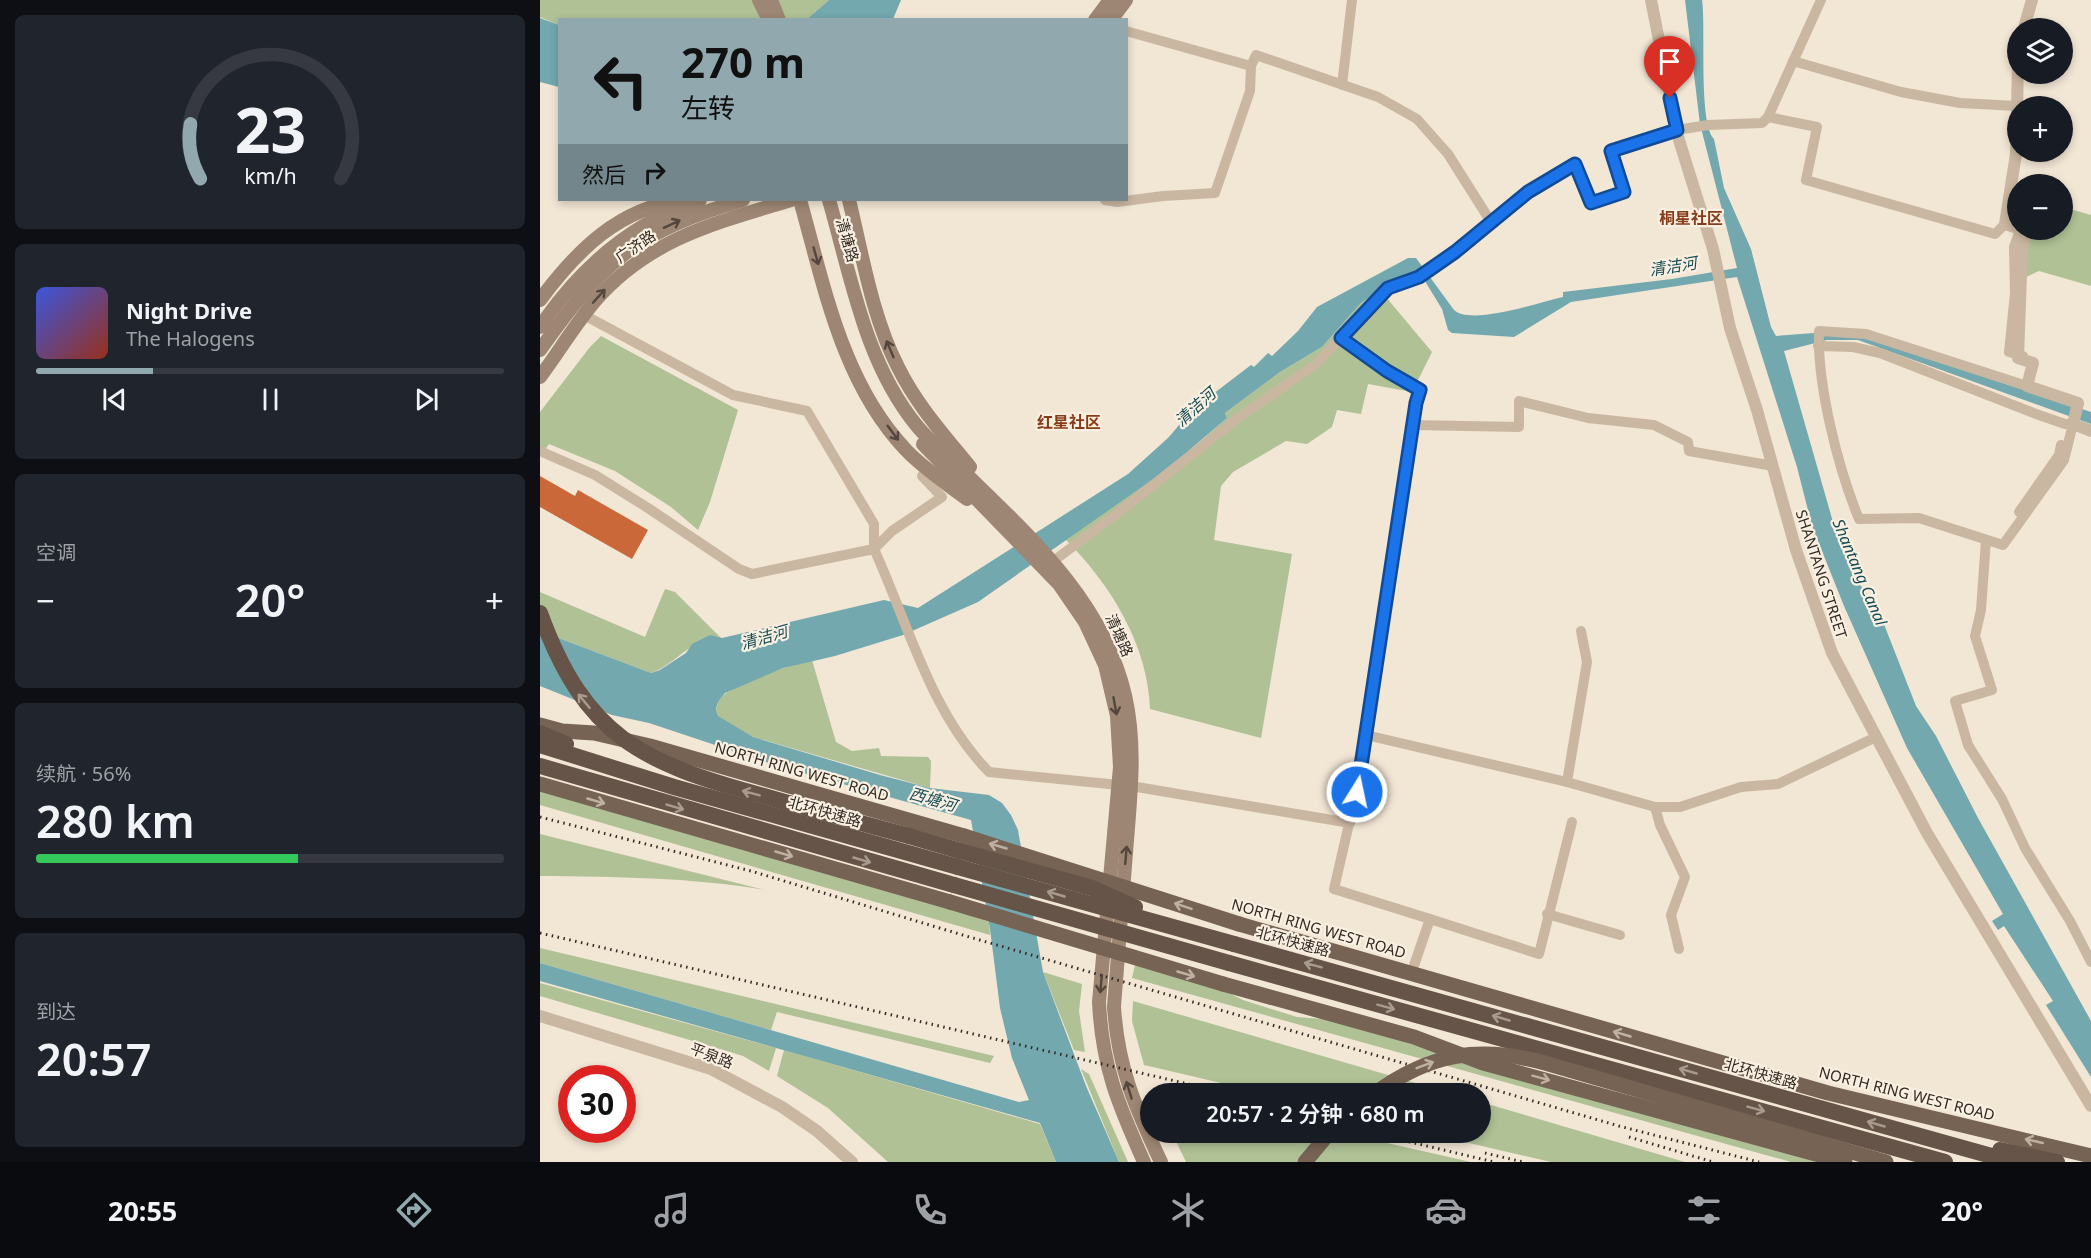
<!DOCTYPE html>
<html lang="zh">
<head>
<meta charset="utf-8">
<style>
  body { margin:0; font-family:"Noto Sans","Noto Sans SC",sans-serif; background:#20242c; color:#f1f3f6; height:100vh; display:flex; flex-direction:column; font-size:22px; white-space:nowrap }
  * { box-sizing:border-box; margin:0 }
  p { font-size:20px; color:#9ea1a6 }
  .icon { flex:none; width:33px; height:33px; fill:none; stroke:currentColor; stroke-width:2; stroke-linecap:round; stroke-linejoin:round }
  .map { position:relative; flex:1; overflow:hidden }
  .details { display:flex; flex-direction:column; gap:15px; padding:15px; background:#0d0f14; width:540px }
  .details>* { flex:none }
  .banner { position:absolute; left:18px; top:18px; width:570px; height:183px; border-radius:0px; box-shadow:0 3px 9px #0003; background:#90a8ae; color:#111; overflow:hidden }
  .tools { position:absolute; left:1467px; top:18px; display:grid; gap:12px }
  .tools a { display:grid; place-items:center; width:66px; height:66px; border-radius:50%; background:#171b24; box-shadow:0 3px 9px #0003; font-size:30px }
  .speed { position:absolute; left:18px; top:1065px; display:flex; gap:12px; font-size:30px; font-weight:700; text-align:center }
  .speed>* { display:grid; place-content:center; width:78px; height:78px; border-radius:50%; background:#171b24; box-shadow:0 3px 9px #0003; line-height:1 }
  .speed .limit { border:9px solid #d22; background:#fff; color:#111 }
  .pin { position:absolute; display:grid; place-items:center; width:51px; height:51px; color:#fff; margin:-62px -26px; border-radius:50% 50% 50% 0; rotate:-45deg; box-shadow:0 0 6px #0007 }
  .pin .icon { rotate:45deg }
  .me { position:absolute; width:66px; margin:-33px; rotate:10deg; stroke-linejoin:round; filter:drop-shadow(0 0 4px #0008) }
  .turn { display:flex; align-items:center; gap:21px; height:126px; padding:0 24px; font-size:27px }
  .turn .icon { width:78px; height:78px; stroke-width:2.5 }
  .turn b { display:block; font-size:42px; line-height:51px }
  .then { display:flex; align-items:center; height:57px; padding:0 24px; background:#0003; gap:12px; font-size:22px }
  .big { font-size:45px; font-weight:600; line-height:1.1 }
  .details .widget { flex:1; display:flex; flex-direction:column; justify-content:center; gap:9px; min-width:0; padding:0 21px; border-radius:9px; background:#20242c }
  .details .dial { align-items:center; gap:0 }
  .dial svg { height:156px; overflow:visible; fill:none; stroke:#363941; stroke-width:7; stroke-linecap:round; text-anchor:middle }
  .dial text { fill:#f1f3f6; stroke:none }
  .song { display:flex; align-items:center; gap:18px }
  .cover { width:72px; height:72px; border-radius:9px; background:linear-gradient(135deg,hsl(230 70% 55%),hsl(10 70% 35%)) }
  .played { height:6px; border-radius:3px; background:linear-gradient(90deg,#90a8ae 25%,#363941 25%) }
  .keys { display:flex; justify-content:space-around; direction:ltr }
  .heat { display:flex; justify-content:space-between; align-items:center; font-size:33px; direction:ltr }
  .charge { height:9px; border-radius:4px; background:linear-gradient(90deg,#34c759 56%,#363941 0) }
  .trip { position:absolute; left:600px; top:1083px; width:351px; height:60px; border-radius:30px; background:#171b24; box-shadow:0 3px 9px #0003; font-weight:600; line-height:60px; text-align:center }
  .tabs { display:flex; height:96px; justify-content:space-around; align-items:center; background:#090b0e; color:#9ea1a6 }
  .tabs .icon { width:42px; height:42px }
  .tabs .on { color:#90a8ae }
  .tabs b { font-size:27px; color:#f1f3f6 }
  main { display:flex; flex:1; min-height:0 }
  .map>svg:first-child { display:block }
  .green { fill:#afc195 }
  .water { fill:#73a8af }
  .building { fill:#cb6839 }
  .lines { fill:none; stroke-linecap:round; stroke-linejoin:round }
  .minor { stroke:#cab7a1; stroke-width:10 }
  .tertiary { stroke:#cab7a1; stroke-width:12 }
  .secondary { stroke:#9d8673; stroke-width:14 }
  .primary { stroke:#766354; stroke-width:15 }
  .trunk { stroke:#665448; stroke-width:16 }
  .rail { stroke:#342a24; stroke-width:3; stroke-dasharray:1.5 4.5; stroke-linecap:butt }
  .primary-bridge { stroke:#766354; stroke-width:15 }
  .trunk-bridge { stroke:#665448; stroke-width:16 }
  .oneway { stroke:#54463c }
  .oneway2 { stroke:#a89a8d }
  .oneway3 { stroke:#beb1a2 }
  .route-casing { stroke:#114b97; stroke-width:15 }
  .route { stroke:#1a73e8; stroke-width:10 }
  .labels { text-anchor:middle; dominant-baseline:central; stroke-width:4.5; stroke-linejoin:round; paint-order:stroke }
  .street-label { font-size:15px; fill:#342a24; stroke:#f9f0e1 }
  .neighbourhood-label { font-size:16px; font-weight:bold; fill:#863c1a; stroke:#f9f0e1 }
  .water-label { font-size:16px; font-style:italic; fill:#194d56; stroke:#f9f0e1 }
</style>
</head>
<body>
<main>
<section class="details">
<div class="widget dial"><svg viewBox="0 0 100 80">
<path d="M14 69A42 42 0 1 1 86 69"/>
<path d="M14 69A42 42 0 0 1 9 41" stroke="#90a8ae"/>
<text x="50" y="56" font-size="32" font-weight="700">23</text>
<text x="50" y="72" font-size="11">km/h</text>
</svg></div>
<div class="widget">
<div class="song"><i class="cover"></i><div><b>Night Drive</b><p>The Halogens</p></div></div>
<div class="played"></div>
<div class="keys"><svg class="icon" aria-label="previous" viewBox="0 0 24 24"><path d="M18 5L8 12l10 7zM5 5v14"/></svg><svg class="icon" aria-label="pause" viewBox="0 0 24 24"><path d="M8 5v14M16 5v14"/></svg><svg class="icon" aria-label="next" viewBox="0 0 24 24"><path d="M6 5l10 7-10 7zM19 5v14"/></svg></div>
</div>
<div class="widget"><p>空调</p>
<div class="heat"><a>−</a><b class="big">20°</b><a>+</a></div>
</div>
<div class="widget"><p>续航 · 56%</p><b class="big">280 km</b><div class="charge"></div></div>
<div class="widget"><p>到达</p><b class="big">20:57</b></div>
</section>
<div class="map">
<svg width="1551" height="1162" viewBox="0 0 1551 1162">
  <rect width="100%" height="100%" fill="#f2e6d5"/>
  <g class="green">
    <path d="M 0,0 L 289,0 L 267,19 L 20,20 L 19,25 L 0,17 Z"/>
    <path d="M 1523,207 L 1551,215 L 1551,286 L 1499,271 L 1484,278 L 1490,230 L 1522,230 Z"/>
    <path d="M 840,290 L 892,352 L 872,392 L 828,384 L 821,414 L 797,410 L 792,427 L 767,444 L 746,441 L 693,472 L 681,486 L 674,540 L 752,554 L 721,738 L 610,709 C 608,645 571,585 526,540 L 655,446 L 687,418 L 685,413 L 740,372 L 782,347 L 821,303 Z"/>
    <path d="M 61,336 L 198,410 L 170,502 L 158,530 L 131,507 L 75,471 L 9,444 L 0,456 L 0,412 L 50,347 Z"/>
    <path d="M 125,589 L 135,592 L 181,638 C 154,634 137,664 111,673 L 0,631 L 0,592 L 105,637 Z"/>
    <path d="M 272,660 L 296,742 L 312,751 L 339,748 L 341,756 L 388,757 L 391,761 L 390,788 L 213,737 L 186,723 L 176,715 C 176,707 178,699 185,694 C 198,683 254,663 272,660 Z"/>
    <path d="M 0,790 L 392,902 L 449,922 L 450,935 L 0,805 Z"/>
    <path d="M 0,834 L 225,890 C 150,877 76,877 0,876 Z"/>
    <path d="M 0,948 L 454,1056 L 450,1063 L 237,1012 L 231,1030 L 0,963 Z"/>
    <path d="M 595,965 L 681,989 L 703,1000 L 757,1017 L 796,1020 L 940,1066 L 1286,1162 L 1251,1162 L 592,978 Z"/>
    <path d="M 503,972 L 542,984 L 539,1011 L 545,1052 L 534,1050 Z"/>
    <path d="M 0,983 L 236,1048 L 229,1071 L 203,1056 L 187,1051 L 0,996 Z"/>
    <path d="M 593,1001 L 910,1093 L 724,1093 L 604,1065 L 592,1021 Z"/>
    <path d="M 244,1050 L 500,1124 L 516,1162 L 348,1162 L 288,1108 L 237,1076 Z"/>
    <path d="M 541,1069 L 549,1074 L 588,1162 L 579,1162 Z"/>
    <path d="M 941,1102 L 1145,1162 L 1011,1162 L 886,1133 L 940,1132 Z"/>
    <path d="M 632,1133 L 803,1133 L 931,1162 L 646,1162 Z"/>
  </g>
  <g class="water">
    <path d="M 289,0 L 361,0 L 353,19 L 267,19 Z"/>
    <path d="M 1145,0 L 1162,0 C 1166,26 1158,125 1174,139 L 1184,188 L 1211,249 L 1231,327 L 1236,336 L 1287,332 L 1314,334 L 1551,412 L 1551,424 L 1318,340 L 1287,340 L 1244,351 L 1299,543 L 1318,582 L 1338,609 L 1376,706 L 1396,736 L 1438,818 L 1551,1021 L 1551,1077 L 1506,1005 L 1513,1001 L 1464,926 L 1458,930 L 1452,921 L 1463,914 L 1367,748 L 1304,606 L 1272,526 L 1257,467 L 1197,277 L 1031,302 L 974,337 L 912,333 L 908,330 L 902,309 L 883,278 L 840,290 L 821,303 L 782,347 L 740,372 L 685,413 L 687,418 L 626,470 L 438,602 L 363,635 L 295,656 L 243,668 L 185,693 C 179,700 173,708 178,716 L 213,737 L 340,775 L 390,788 L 449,795 L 462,803 L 471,815 L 478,830 L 503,972 L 546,1086 L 579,1162 L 516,1162 L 500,1123 L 0,981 L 0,963 L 479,1102 L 489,1100 L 472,1058 L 460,1008 L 450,929 L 431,820 L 235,765 L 109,723 L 72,715 L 0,686 L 0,631 L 111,673 L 120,670 L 146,653 L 152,644 L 170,635 L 182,638 L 344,600 L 378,608 L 588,474 L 628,438 L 652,410 L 711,365 L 714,367 L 728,353 L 732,356 L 758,331 L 777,307 L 868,258 L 876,258 L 914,310 C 931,326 1000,302 1023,297 L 1023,292 L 1132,279 L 1197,268 L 1160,124 Z"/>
    <path d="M 0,18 L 19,25 L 19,87 L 0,82 Z"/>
  </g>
  <path class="building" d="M 0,476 L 35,496 L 38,490 L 108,530 L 92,559 L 0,507 Z"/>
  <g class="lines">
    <g class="minor">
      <path d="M 586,31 L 711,66 L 716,55 L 838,97 L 877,119 L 908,154 L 951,222"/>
      <path d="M 1253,61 L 1361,92 L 1420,103 L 1477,106"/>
      <path d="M 802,85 L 812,0"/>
      <path d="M 1228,117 L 1277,127 L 1266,180 L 1455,234 L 1465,224"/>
      <path d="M 1495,184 L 1496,179"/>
      <path d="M 565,200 L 577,202 L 623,196 L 675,193 L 710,91 L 711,66"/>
      <path d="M 1480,230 L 1474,247 L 1475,293 L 1469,352 L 1483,356"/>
      <path d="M 44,315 L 193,395 L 267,411 L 334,524 L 334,549 C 368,623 390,712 449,772 L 579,785"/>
      <path d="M 802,338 L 847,371 L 880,390 L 876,403 L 820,776 L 794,889 L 890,919 L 871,974"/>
      <path d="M 1278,346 L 1313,347 L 1340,353 L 1496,414 L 1525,424 L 1533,424 L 1524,460 L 1463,545 L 1379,518 L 1319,519 C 1298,468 1277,385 1279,331 L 1326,334 L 1487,386"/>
      <path d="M 872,425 L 979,427 L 979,401 L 1048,418 L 1114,425 L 1148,442 L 1149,451 L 1233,466"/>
      <path d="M 0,451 L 55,475 L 108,508 L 199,569 L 212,574 L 334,549 L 352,531 L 402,497 L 382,476 L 388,470"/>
      <path d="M 1479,512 L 1519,455 L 1521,445"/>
      <path d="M 1446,540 L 1441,610 L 1435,636 L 1452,690 L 1415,701 L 1428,745 L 1462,799 L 1485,848 L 1530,921 L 1551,962"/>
      <path d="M 512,562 L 574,516 L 698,418 L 776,364 L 848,288 L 879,277 L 915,252 L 988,192 L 1036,164 L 1051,203 L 1084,192 L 1071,151 L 1137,130 L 1168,125 L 1222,123 L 1228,117 L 1281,0"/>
      <path d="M 826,735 L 1027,782 L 1115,807 L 1140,807 L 1201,787 L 1238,784 L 1336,737"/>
      <path d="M 1027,782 L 1047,662 L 1041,631"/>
      <path d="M 591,786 L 810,823"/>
      <path d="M 1115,807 L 1120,825 L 1145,877 L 1131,915 L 1139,949"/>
      <path d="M 1007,914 L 1080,935"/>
      <path d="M 890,919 L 999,954 L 1032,822"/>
    </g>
    <g class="tertiary">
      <path d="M 1111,0 L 1139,140 L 1173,249 L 1190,328 L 1217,410 L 1256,550 L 1292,653 L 1387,833 L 1551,1106"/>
      <path d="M 1484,28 L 1492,0"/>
      <path d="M 1478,62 L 1476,154 L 1465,224 L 1478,228"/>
      <path d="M 1482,230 L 1487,231 L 1482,248 L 1478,358 L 1493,363 L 1487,386 L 1538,403 L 1533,424 L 1551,431"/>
      <path d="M 0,1016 L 171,1069 L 242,1107 L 277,1131 L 312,1162"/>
    </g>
    <g class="secondary">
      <path d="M 219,0 L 229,20"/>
      <path d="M 231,0 L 239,20"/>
      <path d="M 555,20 L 570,0"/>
      <path d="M 571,20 L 586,0"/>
      <path d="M 260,200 C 284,285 302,383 366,450 C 384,469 406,483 427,499"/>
      <path d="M 289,200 C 311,276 325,363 377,426 C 391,443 410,458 426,474 C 492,538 563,602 585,695 C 596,743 591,791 587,840 C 583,895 578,951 574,1007 C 578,1068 595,1107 621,1162"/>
      <path d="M 309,200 C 322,253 332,317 358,367 C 376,404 404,435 430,467"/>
      <path d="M 0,300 C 37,250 79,208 143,200"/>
      <path d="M 0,327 C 40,268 91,223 160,200"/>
      <path d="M 0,350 C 63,261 97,231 203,200"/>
      <path d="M 0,377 C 18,353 34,326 54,302 C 108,239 175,223 251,200"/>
      <path d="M 383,444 L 519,584 L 545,622 L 565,665 L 577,716 L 580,767 L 559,1002 C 562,1066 578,1104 604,1162"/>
    </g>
    <g class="primary">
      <path d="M 0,725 L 22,731 L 54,733 L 110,746 L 424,836"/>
      <path d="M 0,784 L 410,902"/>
      <path d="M 699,924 L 1288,1093 L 1551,1156"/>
      <path d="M 683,984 L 874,1037 L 943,1063 L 1305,1162"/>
      <path d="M 765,1162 L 790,1132"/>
    </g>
    <g class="trunk">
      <path d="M 0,733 L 26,744"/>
      <path d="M 0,745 L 134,787 L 418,867"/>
      <path d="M 0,766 L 414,885"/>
      <path d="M 369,836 L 420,851"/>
      <path d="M 694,944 L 1473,1162"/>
      <path d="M 689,963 L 1405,1162"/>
      <path d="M 1460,1150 L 1517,1162"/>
    </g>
    <g class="rail">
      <path d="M 0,817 L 211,871 L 426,936 L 1079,1126 L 1219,1162"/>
      <path d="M 0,933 L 691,1094"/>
      <path d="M 828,1132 L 954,1162"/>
      <path d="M 1089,1137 L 1173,1162"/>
      <path d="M 945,1153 L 983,1162"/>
    </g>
    <g class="primary-bridge">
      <path d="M 424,836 L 699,924"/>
      <path d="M 410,902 L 683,984"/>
      <path d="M 834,1094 C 890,1053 939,1045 1005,1063 L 1346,1162"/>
    </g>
    <g class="trunk-bridge">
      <path d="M 0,613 C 45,737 102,763 224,796 C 272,810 321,823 369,836"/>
      <path d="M 420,851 L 552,888 L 595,907"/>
      <path d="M 418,867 L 694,944"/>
      <path d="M 414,885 L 689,963"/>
    </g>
  </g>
  <defs><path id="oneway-shaft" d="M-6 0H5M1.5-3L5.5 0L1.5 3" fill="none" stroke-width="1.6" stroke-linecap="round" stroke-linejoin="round" transform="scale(1.5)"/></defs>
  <g class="oneway">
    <use href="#oneway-shaft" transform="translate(132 224) rotate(-25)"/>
    <use href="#oneway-shaft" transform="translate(276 256) rotate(74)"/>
    <use href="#oneway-shaft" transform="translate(59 296) rotate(-48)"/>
    <use href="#oneway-shaft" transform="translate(350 349) rotate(-113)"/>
    <use href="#oneway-shaft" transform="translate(353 433) rotate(53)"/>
    <use href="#oneway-shaft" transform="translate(575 706) rotate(80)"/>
    <use href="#oneway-shaft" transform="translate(586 855) rotate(-85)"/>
    <use href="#oneway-shaft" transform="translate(561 984) rotate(96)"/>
    <use href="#oneway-shaft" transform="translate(589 1090) rotate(-107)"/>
  </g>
  <g class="oneway2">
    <use href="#oneway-shaft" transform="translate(44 701) rotate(-129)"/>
    <use href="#oneway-shaft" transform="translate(211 793) rotate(-165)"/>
    <use href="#oneway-shaft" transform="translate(135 807) rotate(16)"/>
    <use href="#oneway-shaft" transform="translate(322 860) rotate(16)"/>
    <use href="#oneway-shaft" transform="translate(516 894) rotate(-164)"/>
    <use href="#oneway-shaft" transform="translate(773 965) rotate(-165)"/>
    <use href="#oneway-shaft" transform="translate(846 1007) rotate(15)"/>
    <use href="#oneway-shaft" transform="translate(961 1018) rotate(-164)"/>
    <use href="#oneway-shaft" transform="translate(1148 1071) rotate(-164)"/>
    <use href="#oneway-shaft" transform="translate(1216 1109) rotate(15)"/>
    <use href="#oneway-shaft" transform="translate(1336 1124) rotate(-164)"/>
  </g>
  <g class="oneway3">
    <use href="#oneway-shaft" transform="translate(56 801) rotate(16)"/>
    <use href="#oneway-shaft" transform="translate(458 846) rotate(-164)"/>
    <use href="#oneway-shaft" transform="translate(244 854) rotate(16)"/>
    <use href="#oneway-shaft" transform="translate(643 906) rotate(-161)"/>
    <use href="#oneway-shaft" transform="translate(646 974) rotate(16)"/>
    <use href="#oneway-shaft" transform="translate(1082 1034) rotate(-164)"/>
    <use href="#oneway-shaft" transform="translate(885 1065) rotate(-21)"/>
    <use href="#oneway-shaft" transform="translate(1001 1078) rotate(15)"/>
    <use href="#oneway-shaft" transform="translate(1494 1141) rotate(-167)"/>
  </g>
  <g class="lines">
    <g class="route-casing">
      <path id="route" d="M 817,792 L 876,403 L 880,390 L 847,371 L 801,338 L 848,288 L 879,277 L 915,252 L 988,192 L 1035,164 L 1051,203 L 1084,192 L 1071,151 L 1137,130 L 1130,98"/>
    </g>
    <use href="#route" class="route"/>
  </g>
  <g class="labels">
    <g class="street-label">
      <text transform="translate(308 240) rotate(74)">清塘路</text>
      <text transform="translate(95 246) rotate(-34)">广济路</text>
      <text transform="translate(1282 574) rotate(72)">SHANTANG STREET</text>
      <text transform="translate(580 635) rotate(66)">清塘路</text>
      <text transform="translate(262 771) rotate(16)">NORTH RING WEST ROAD</text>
      <text transform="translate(285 811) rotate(16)">北环快速路</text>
      <text transform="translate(779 928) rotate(16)">NORTH RING WEST ROAD</text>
      <text transform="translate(753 941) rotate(15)">北环快速路</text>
      <text transform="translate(172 1055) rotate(21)">平泉路</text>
      <text transform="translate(1221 1073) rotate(16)">北环快速路</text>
      <text transform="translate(1367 1093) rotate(14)">NORTH RING WEST ROAD</text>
    </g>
    <g class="neighbourhood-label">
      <text x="1151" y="218">桐星社区</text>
      <text x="529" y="422">红星社区</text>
    </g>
    <g class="water-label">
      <text transform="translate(1133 266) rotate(-9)">清洁河</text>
      <text transform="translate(655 407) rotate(-42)">清洁河</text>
      <text transform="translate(1320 572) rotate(67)">Shantang Canal</text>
      <text transform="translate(224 637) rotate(-16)">清洁河</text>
      <text transform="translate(393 799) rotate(16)">西塘河</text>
    </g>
  </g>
</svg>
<div class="tools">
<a><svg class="icon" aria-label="layers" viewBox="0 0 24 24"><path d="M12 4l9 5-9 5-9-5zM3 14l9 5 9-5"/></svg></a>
<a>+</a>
<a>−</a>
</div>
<div class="speed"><div class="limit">30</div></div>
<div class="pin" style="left:1130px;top:98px;background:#d93025"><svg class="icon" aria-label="arrive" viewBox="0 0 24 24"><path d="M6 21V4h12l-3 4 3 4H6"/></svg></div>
<svg class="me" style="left:817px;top:792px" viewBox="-20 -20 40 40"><circle r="17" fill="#1a73e8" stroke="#fff" stroke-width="3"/><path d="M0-11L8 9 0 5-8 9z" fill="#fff"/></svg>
<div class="trip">20:57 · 2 分钟 · 680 m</div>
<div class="banner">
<div class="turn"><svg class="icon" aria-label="left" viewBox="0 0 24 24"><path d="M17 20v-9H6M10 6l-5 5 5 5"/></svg><div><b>270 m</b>左转</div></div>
<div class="then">然后<svg class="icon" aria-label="right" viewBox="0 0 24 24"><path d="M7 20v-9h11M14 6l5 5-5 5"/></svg></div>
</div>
</div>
</main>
<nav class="tabs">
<b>20:55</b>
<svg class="icon on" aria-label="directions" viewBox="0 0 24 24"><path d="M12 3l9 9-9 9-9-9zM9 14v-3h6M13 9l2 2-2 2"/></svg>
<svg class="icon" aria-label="music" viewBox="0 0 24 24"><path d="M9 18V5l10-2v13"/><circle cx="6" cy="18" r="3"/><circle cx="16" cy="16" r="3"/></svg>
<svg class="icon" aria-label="phone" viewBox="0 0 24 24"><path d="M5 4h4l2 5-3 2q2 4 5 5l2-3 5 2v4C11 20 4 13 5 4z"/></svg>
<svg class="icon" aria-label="climate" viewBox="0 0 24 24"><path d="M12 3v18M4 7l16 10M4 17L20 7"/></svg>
<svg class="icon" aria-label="car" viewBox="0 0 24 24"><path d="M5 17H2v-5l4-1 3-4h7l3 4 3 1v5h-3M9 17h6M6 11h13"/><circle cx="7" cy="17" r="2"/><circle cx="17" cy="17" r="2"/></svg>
<svg class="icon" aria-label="filters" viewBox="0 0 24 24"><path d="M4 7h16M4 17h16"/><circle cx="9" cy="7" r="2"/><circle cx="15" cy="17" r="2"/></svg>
<b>20°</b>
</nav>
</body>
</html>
